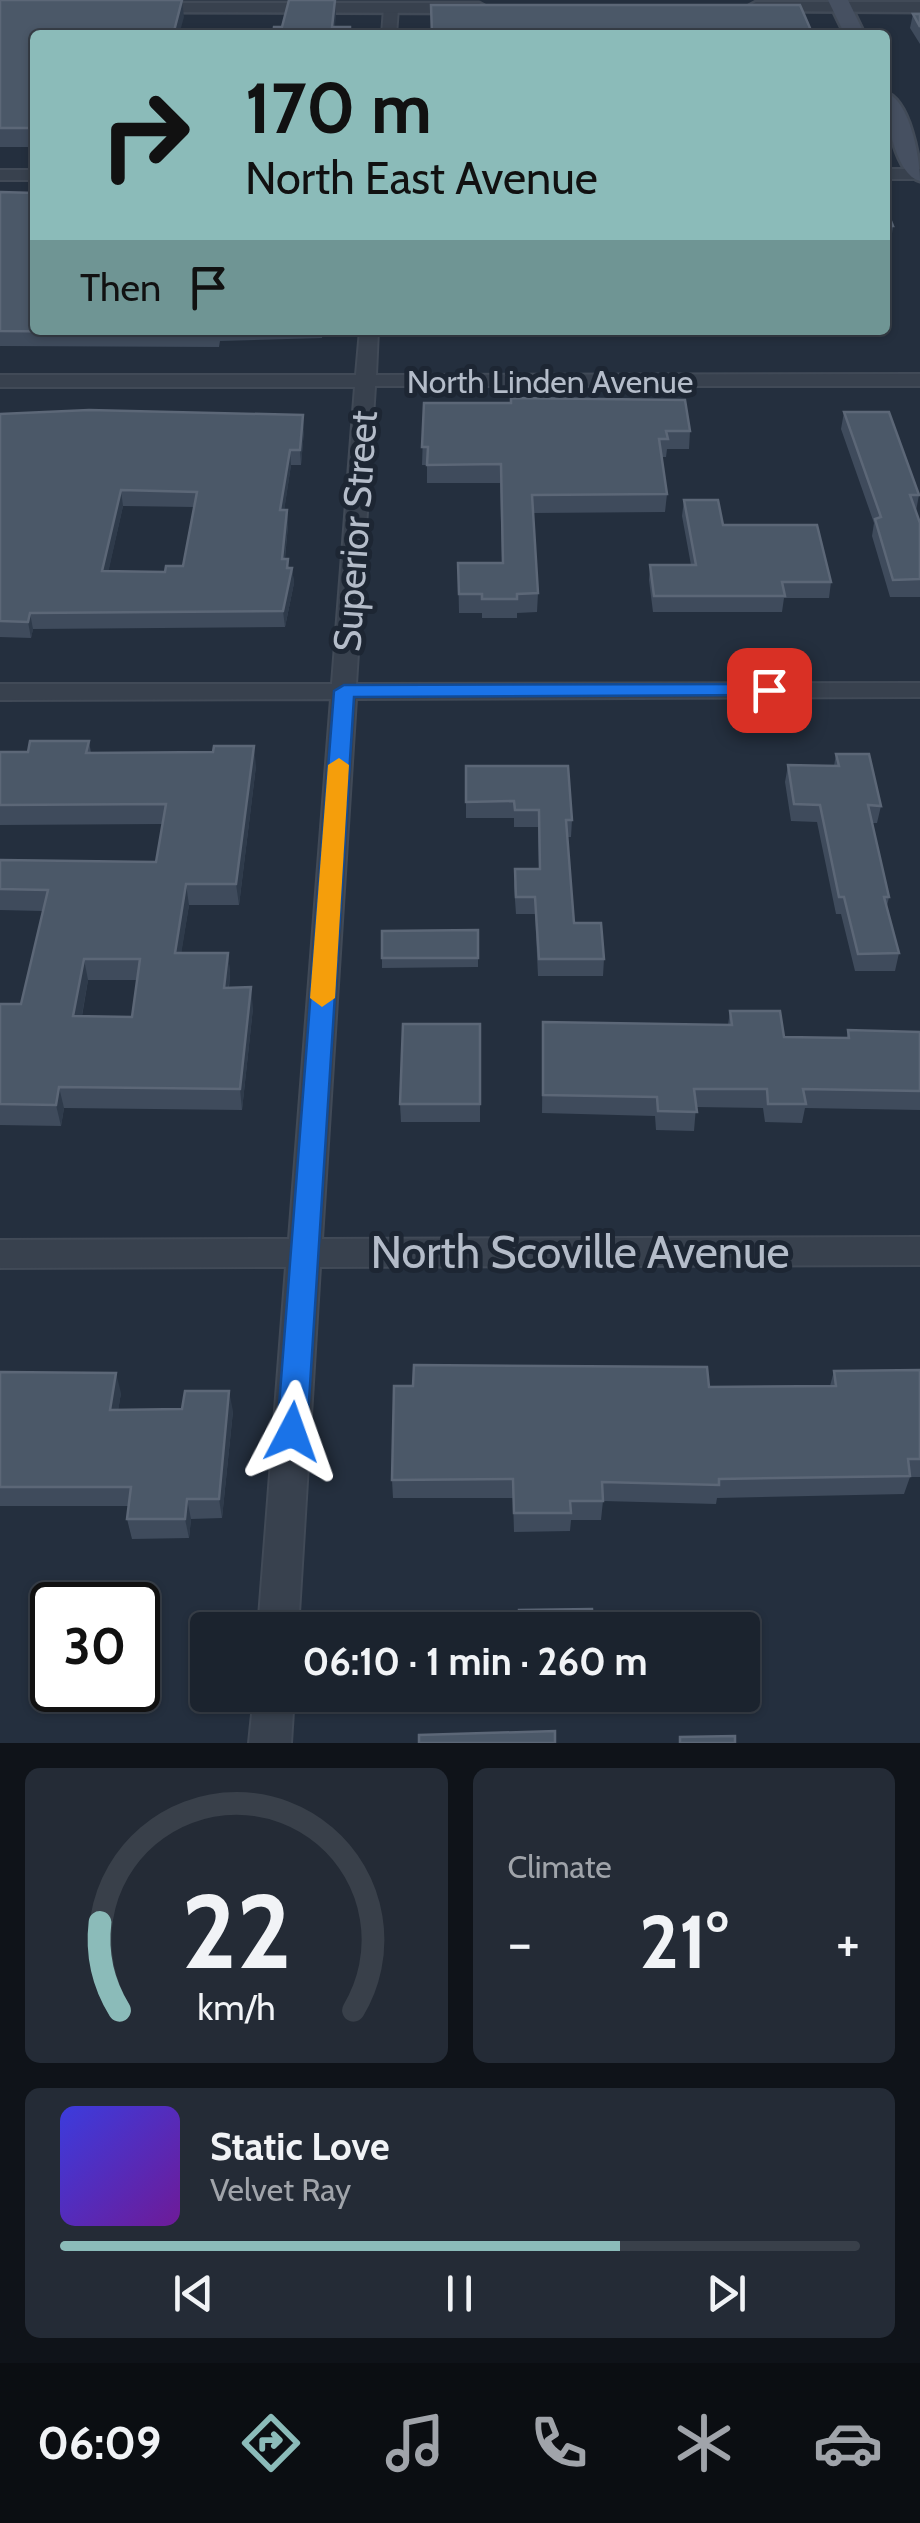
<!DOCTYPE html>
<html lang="en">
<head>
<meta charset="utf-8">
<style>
  body { margin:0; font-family:Cabin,sans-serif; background:#242b36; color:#f1f3f6; height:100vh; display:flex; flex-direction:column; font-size:38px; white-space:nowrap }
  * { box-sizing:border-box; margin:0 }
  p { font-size:32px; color:#a0a4aa }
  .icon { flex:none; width:55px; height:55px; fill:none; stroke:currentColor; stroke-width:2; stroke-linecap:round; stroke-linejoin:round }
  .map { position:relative; height:1743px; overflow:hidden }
  .panel { display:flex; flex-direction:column; gap:25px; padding:25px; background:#0f1319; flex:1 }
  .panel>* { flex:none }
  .top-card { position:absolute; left:30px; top:30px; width:860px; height:305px; border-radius:10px; box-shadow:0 2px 8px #0004,0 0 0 2px #39404a; background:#8bbbb9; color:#111; overflow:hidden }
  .speed { position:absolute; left:30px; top:1582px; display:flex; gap:20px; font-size:50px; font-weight:700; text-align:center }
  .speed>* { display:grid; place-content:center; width:130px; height:130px; border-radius:50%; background:#1b232e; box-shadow:0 2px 8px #0004,0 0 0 2px #39404a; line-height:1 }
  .speed .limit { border:5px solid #111; border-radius:15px; background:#fff; color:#111 }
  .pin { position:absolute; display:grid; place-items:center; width:85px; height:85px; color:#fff; margin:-42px; border-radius:20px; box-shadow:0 5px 15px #0006 }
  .me { position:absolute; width:110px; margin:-55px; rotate:4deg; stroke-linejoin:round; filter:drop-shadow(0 0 8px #0008) }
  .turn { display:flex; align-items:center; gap:35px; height:210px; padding:0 50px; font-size:45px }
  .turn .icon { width:130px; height:130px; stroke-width:2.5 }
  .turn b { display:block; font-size:70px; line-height:85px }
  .then { display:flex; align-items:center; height:95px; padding:0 50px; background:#0003; gap:20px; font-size:38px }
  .big { font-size:75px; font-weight:700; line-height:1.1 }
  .panel .widget { flex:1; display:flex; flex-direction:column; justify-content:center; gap:15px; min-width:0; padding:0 35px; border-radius:15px; background:#242b36 }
  .panel .dial { align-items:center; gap:0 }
  .dial svg { height:260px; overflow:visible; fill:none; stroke:#39404a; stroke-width:7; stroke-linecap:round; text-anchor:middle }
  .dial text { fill:#f1f3f6; stroke:none }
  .song { display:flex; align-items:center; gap:30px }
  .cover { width:120px; height:120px; border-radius:15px; background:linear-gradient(135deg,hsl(240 70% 55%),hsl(280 70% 35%)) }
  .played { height:10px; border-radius:5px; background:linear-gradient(90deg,#8bbbb9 70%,#39404a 70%) }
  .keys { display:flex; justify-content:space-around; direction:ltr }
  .heat { display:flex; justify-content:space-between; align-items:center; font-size:55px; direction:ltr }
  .panel .tiles { flex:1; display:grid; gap:25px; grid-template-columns:1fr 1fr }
  .widget:last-child { grid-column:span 2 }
  .trip { position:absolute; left:190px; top:1612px; width:570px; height:100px; border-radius:10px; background:#1b232e; box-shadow:0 2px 8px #0004,0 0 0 2px #39404a; font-weight:700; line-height:100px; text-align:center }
  .dock { display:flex; height:160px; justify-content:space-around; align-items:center; background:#0b0e12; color:#a0a4aa }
  .dock .icon { width:70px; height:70px }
  .dock .on { color:#8bbbb9 }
  .dock b { font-size:45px; color:#f1f3f6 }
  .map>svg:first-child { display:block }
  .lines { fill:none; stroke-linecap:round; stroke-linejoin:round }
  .minor-casing { stroke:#414a57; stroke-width:4 }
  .tertiary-casing { stroke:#414a57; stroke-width:5 }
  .secondary-casing { stroke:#414a57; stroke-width:5 }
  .minor { fill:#38414e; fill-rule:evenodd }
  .tertiary { fill:#38414e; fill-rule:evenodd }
  .secondary { fill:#465061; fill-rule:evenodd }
  .wall { fill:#3f4b5c; fill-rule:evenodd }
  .shaded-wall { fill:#2f3b4b }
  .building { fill:#4b5868; stroke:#5c6777; stroke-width:2.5; fill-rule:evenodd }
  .route { fill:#1a73e8; stroke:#114b97; stroke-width:2.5 }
  .slow { fill:#f59e0b }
  .labels { text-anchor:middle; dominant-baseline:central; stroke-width:10; stroke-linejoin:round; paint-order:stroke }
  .far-street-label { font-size:32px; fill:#b4bcc9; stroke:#1d2633 }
  .street-label { font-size:38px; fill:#b4bcc9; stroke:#1d2633 }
  .near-street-label { font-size:45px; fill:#b4bcc9; stroke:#1d2633 }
</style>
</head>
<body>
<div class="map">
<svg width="920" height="1743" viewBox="0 0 920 1743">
  <rect width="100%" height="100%" fill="#242f3e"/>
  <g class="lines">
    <g class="minor-casing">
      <g id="minor">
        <path d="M 391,4 L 398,8 L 396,35 L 382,35 L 384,8 Z"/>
        <rect x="885" y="169" width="35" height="10"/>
        <rect x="0" y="170" width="35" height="10"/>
        <path d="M 360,330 L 378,330 L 376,375 L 920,374 L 920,386 L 375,386 L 356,684 L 920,683 L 920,697 L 356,699 L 322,1239 L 920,1237 L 920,1265 L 320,1267 L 298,1630 L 258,1630 L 286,1267 L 0,1268 L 0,1240 L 289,1239 L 331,699 L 0,700 L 0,684 L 332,684 L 355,387 L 0,387 L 0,375 L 356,375 Z"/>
        <path d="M 254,1695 L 294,1695 L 291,1743 L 249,1743 Z"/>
      </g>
    </g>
    <g class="tertiary-casing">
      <g id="tertiary">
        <path d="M 756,2 L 920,2 L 920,12 L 750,11 L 747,7 Z"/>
        <path d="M 136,3 L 479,3 L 488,8 L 479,13 L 130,12 L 130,4 Z"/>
      </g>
    </g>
    <g class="secondary-casing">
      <g id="secondary">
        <path d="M 828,0 L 848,0 L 865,35 L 845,35 Z"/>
        <path d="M 885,92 C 910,100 920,158 920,181 C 895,175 885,115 885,92 Z"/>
      </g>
    </g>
    <use href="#minor" class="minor"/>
    <use href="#tertiary" class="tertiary"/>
    <use href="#secondary" class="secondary"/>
  </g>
  <g class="wall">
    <path d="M 0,0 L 184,17 L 35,35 L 35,147 L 0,147 Z"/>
    <path d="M 431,5 L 813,35 L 432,35 Z"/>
    <path d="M 913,14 L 920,14 L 920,44 L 910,28 Z"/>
    <path d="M 0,192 L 35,330 L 323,330 L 322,338 L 220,341 L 219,347 L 0,346 Z"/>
    <path d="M 885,206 L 893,226 L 891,241 L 885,241 Z"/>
    <path d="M 424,403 L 690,431 L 689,449 L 667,449 L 666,457 L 661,457 L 667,494 L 665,512 L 533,513 L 538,593 L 537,612 L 517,613 L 517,618 L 482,618 L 482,613 L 459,613 L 458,563 L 502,563 L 500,483 L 427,483 L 427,465 L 422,465 Z"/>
    <path d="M 844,412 L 919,495 L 916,511 L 920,523 L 920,597 L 890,597 L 872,536 L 874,523 L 841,429 Z"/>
    <path d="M 0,414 L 304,430 L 301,465 L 291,465 L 284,510 L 287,510 L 288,525 L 285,559 L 289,568 L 292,568 L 294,583 L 285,627 L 33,629 L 31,638 L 0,637 ZM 123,506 L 194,507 L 183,566 L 165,572 L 108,572 Z"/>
    <path d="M 684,500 L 723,525 L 831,582 L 829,598 L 784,598 L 782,612 L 653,612 L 649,580 L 650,565 L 691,565 L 682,516 Z"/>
    <path d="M 89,741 L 91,753 L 256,766 L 239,905 L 189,905 L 181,953 L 228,953 L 230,974 L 229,988 L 253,1008 L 242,1110 L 64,1108 L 61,1126 L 0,1125 L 0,1004 L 21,1004 L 43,911 L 0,910 L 0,860 L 156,862 L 163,824 L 0,825 L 0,752 L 28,752 ZM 88,980 L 137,980 L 132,1017 L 82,1016 Z"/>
    <path d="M 836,754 L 881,806 L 877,823 L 872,823 L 889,897 L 887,906 L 899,953 L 895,971 L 855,971 L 841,914 L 836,914 L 817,822 L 791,821 L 785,782 L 788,765 L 834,766 Z"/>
    <path d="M 466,766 L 572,820 L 571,837 L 567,837 L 574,923 L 604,959 L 603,976 L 538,976 L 535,914 L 516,914 L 514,886 L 515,869 L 539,869 L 538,827 L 514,827 L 514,818 L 466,818 Z"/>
    <path d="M 478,930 L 478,967 L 382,968 L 382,931 Z"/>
    <path d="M 730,1011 L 784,1037 L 847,1038 L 848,1030 L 920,1032 L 920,1110 L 805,1108 L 802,1123 L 765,1122 L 763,1108 L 696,1107 L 694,1131 L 656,1130 L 655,1116 L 542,1113 L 543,1022 L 728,1025 Z"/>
    <path d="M 480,1024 L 480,1122 L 401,1122 L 400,1104 Z"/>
    <path d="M 920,1370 L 920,1477 L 910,1477 L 904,1494 L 717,1498 L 716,1504 L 603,1501 L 601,1520 L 571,1520 L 570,1531 L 514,1532 L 513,1498 L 393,1498 L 392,1480 L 709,1387 L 830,1386 L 834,1371 Z"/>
    <path d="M 0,1372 L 121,1393 L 118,1410 L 233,1411 L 222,1518 L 191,1519 L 189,1538 L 132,1539 L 127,1519 L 129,1506 L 0,1506 Z"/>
  </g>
  <g class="shaded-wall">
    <path d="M 182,0 L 184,17 L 179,35 L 173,35 Z"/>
    <path d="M 335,0 L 336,16 L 334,35 L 332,27 Z"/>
    <path d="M 303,415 L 304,430 L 301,465 L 300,450 Z"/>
    <path d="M 290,450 L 291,465 L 282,525 L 280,510 Z"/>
    <path d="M 121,490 L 123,506 L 105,587 L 102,571 Z"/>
    <path d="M 287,510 L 288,525 L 283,574 L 282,559 Z"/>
    <path d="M 292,568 L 294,583 L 285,627 L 283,611 Z"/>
    <path d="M 30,613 L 33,629 L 31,638 L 28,622 Z"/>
    <path d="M 254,746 L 256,766 L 239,905 L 236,884 Z"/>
    <path d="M 186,884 L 189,905 L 178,974 L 175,953 Z"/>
    <path d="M 228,953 L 230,974 L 226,1009 L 224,988 Z"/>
    <path d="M 84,959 L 88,980 L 78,1037 L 73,1016 Z"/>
    <path d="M 251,987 L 253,1008 L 242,1110 L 240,1089 Z"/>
    <path d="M 59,1087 L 64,1108 L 61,1126 L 56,1105 Z"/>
    <path d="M 116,1373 L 121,1393 L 115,1430 L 110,1410 Z"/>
    <path d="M 229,1391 L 233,1411 L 222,1518 L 219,1499 Z"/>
    <path d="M 187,1499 L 191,1519 L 189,1538 L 185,1519 Z"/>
  </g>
  <g class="building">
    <path d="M 0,0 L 182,0 L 173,35 L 35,35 L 35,128 L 0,128 Z"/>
    <path d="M 289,0 L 335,0 L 332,27 L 350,27 L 350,35 L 273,35 L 274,27 L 282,27 Z"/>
    <path d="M 431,5 L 800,5 L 813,35 L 662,35 L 661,32 L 432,35 Z"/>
    <path d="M 913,14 L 920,14 L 920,27 Z"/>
    <path d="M 0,192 L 35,193 L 35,330 L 218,330 L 217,333 L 0,331 Z"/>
    <path d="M 885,206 L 893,226 L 885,226 Z"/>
    <path d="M 511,398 L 685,400 L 690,431 L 666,431 L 668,439 L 659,439 L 667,494 L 532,495 L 538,593 L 517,594 L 517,599 L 482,599 L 482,594 L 459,594 L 458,563 L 503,563 L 501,464 L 427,465 L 428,447 L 422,447 L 424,403 L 511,403 Z"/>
    <path d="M 89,410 L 303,415 L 300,450 L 290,450 L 280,510 L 287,510 L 282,559 L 288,559 L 287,568 L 292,568 L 283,611 L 30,613 L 28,622 L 0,621 L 0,414 ZM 121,490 L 197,492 L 183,566 L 166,566 L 165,572 L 102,571 Z"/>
    <path d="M 844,412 L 889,412 L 919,495 L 910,495 L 920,523 L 920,579 L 893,580 L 875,519 L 881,517 Z"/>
    <path d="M 684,500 L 718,500 L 723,525 L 817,525 L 831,582 L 782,582 L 785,596 L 654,596 L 650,565 L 696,565 Z"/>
    <path d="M 30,741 L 89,741 L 86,753 L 213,752 L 214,746 L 254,746 L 236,884 L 186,884 L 175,953 L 228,953 L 224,988 L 251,987 L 240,1089 L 59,1087 L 56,1105 L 0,1104 L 0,1004 L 21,1004 L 48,890 L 0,889 L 0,860 L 156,862 L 166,804 L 0,805 L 0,752 L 28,752 ZM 84,959 L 140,959 L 132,1017 L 73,1016 Z"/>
    <path d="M 836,754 L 869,754 L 881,806 L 868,805 L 889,897 L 884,897 L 899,953 L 858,954 L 844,897 L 839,897 L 820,805 L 794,804 L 788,765 L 839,766 Z"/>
    <path d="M 466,766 L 568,766 L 572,820 L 566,820 L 574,923 L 601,923 L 604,959 L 539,959 L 535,897 L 516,897 L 515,869 L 540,869 L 539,810 L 515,810 L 514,801 L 466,802 Z"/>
    <path d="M 478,930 L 478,958 L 382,958 L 382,931 Z"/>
    <path d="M 730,1011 L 780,1011 L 784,1037 L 849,1038 L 848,1030 L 920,1032 L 920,1091 L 803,1089 L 806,1104 L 768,1104 L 767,1089 L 694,1089 L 697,1112 L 658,1111 L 657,1097 L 543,1095 L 543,1022 L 732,1025 Z"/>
    <path d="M 403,1024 L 480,1024 L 480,1104 L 400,1104 Z"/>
    <path d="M 414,1365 L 707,1367 L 709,1387 L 836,1386 L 834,1371 L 920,1370 L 920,1459 L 908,1459 L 910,1476 L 719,1479 L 719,1485 L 602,1482 L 603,1501 L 570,1501 L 571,1513 L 514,1513 L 513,1479 L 392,1480 L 394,1386 L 413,1386 Z"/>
    <path d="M 0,1372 L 116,1373 L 110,1410 L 182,1409 L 185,1391 L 229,1391 L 219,1499 L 187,1499 L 185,1519 L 127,1519 L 131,1487 L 0,1487 Z"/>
    <path d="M 592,1609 L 593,1630 L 435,1630 L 435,1622 L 519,1620 L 519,1610 Z"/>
    <path d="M 679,1622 L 736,1623 L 737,1630 L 680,1630 Z"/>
    <path d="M 555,1731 L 555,1743 L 419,1743 L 419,1735 Z"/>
    <path d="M 735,1736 L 735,1743 L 680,1743 L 680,1737 Z"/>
  </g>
  <path class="route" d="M 769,684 L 779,690 L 776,695 L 354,697 L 307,1432 L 302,1442 L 292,1446 L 281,1442 L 277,1432 L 334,691 L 344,685 Z"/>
  <path class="slow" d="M 339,758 L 349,765 L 335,998 L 322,1007 L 310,998 L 328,765 Z"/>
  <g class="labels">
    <g class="far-street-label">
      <text x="550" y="381">North Linden Avenue</text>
    </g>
    <g class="street-label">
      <text transform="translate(355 531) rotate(-86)">Superior Street</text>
    </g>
    <g class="near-street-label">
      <text x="580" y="1252">North Scoville Avenue</text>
    </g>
  </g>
</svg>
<div class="speed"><div class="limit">30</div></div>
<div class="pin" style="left:769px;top:690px;background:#d93025"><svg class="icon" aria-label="arrive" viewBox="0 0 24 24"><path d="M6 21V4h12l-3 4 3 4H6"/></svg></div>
<svg class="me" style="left:292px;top:1432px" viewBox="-20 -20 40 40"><path d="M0-17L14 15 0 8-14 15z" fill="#1a73e8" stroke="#fff" stroke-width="4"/></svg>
<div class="trip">06:10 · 1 min · 260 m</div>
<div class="top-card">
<div class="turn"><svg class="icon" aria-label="right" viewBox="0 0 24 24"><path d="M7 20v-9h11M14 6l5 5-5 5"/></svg><div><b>170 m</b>North East Avenue</div></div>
<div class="then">Then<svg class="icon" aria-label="arrive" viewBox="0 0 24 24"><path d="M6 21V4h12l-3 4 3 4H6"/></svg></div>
</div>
</div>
<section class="panel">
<div class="tiles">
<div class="widget dial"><svg viewBox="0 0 100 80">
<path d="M14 69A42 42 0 1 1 86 69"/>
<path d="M14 69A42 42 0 0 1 8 42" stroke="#8bbbb9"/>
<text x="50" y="56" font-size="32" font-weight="700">22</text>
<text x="50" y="72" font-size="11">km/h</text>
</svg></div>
<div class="widget"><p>Climate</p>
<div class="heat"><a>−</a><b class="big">21°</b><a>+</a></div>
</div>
<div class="widget">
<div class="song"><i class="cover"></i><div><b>Static Love</b><p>Velvet Ray</p></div></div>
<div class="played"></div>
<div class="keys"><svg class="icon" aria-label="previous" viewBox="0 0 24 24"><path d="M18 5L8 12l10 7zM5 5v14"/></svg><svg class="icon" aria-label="pause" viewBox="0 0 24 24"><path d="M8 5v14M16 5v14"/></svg><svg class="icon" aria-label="next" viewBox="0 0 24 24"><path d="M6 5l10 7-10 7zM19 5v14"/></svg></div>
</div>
</div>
</section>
<nav class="dock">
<b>06:09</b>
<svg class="icon on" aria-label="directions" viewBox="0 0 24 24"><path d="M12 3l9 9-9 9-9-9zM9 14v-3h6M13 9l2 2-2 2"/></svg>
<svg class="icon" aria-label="music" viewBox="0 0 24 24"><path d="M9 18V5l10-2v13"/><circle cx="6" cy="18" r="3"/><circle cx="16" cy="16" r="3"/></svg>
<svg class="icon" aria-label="phone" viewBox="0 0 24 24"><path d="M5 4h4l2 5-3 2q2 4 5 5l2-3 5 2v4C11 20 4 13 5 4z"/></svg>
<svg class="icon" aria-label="climate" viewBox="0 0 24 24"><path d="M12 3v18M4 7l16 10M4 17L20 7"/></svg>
<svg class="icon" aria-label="car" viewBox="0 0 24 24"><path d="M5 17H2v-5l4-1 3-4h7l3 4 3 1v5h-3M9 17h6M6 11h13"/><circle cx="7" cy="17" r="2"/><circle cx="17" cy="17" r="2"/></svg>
</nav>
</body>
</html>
